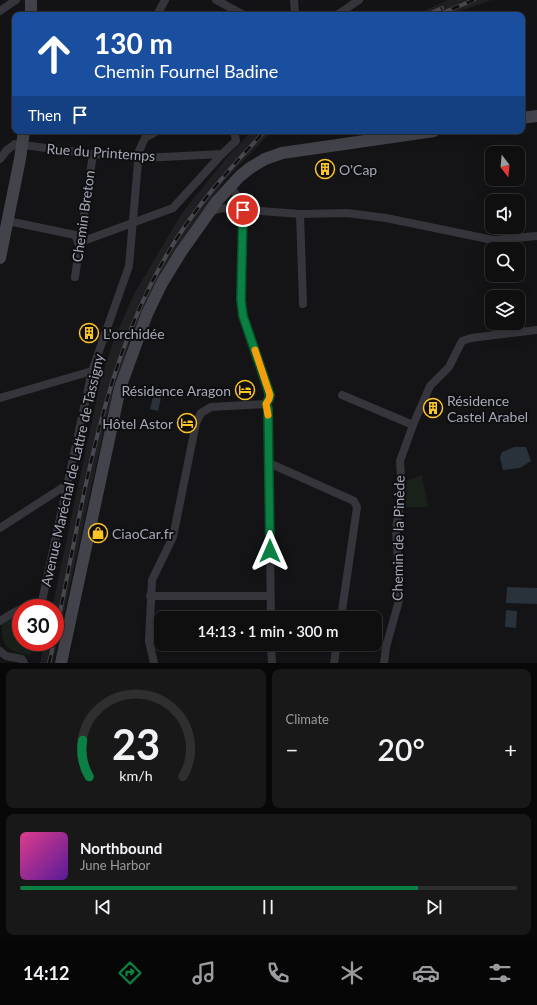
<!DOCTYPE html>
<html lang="en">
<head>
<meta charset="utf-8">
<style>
  body { margin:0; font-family:Lato,sans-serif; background:#181819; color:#f1f3f6; height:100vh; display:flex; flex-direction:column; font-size:15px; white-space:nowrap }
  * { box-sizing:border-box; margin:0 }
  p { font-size:13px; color:#9b9c9f }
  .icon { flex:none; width:22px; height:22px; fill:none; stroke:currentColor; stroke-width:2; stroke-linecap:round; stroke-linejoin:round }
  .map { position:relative; height:663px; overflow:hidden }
  .drawer { display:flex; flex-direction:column; gap:6px; padding:6px; background:#080809; flex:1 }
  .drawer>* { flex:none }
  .guide { position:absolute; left:12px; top:12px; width:513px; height:122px; border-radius:8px; box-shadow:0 4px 16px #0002,0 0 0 1px #2f2f30; background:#1a4fa0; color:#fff; overflow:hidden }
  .needle { width:26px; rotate:164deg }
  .tools { position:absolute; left:485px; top:146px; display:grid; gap:8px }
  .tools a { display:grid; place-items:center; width:40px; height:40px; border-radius:8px; background:#0f0f10; box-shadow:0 4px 16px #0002,0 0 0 1px #2f2f30; font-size:20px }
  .speed { position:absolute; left:12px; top:599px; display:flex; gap:8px; font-size:20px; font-weight:700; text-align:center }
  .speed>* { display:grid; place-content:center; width:52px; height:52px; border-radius:50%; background:#0f0f10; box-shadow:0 4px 16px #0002,0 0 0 1px #2f2f30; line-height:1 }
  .speed .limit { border:6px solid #d22; background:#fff; color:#111 }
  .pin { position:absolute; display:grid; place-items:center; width:34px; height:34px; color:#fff; margin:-17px; border:2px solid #fff; border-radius:50%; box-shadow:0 1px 4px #0007 }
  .me { position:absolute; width:44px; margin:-22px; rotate:0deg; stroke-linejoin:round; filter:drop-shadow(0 0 3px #0008) }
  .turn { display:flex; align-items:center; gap:14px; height:84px; padding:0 16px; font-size:18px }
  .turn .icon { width:52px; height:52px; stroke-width:2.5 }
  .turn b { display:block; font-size:28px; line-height:34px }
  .then { display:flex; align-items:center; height:38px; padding:0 16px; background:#0003; gap:8px; font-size:15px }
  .big { font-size:30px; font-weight:600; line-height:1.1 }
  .drawer .widget { flex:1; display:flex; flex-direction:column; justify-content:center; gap:6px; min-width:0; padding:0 14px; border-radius:8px; background:#181819 }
  .drawer .dial { align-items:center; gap:0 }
  .dial svg { height:104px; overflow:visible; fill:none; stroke:#2f2f30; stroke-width:7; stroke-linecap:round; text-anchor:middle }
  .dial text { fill:#f1f3f6; stroke:none }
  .song { display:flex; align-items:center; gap:12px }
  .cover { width:48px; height:48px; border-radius:6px; background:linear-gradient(135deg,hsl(330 70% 55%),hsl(270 70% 35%)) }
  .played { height:4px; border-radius:2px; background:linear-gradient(90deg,#0b8043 80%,#2f2f30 80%) }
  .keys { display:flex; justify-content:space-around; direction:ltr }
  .heat { display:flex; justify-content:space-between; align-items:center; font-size:22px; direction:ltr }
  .drawer .tiles { flex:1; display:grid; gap:6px; grid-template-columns:1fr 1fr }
  .widget:last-child { grid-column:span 2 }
  .trip { position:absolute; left:154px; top:611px; width:228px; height:40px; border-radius:8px; background:#0f0f10; box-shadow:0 4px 16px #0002,0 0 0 1px #2f2f30; font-weight:600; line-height:40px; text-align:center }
  .tabs { display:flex; height:64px; justify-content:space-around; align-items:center; background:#060606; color:#9b9c9f }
  .tabs .icon { width:28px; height:28px }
  .tabs .on { color:#0b8043 }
  .tabs b { font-size:18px; color:#f1f3f6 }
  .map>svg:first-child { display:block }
  .built { fill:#202023 }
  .green { fill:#1a211b }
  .water { fill:#29323b }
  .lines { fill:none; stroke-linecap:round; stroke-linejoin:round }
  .minor { stroke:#35353b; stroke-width:8 }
  .secondary { stroke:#43444b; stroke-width:12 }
  .rail-casing { stroke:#484950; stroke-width:4 }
  .rail { stroke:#0f0f11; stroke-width:2.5; stroke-dasharray:8; stroke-linecap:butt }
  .route-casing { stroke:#07532c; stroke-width:10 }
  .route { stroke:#0b8043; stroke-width:7 }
  .slow { stroke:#f59e0b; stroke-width:7 }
  .labels { text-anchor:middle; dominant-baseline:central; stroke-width:4; stroke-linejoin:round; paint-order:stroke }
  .street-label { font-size:14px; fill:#a5a9b7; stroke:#0f0f11 }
  .poi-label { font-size:14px; fill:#a5a9b7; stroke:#0f0f11; text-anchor:start }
</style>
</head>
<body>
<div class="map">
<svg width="537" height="663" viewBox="0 0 537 663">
  <rect width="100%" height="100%" fill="#141416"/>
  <g class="built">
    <path d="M 448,0 L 491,0 L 450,15 L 415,15 Z"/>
    <path d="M 252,131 L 272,131 L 225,180 L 194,222 L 166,265 L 146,304 L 129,344 L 116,386 L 103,434 L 53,663 L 40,663 L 45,642 L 55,642 L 55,608 L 52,608 L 101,379 L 113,342 L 134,294 L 182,213 L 228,156 Z"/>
  </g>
  <g class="green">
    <path d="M 422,475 L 428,507 L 403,507 L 407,492 L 405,481 Z"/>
    <path d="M 21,613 L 21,642 L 34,642 L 31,656 C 11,651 0,650 2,623 L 7,619 Z"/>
  </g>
  <g class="water">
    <path d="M 153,397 L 161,398 L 158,411 L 150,409 Z"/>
    <path d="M 514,447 L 526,447 L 531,461 L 520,468 L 503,470 L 500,458 L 502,452 Z"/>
    <path d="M 507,587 L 537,588 L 537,604 L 506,603 Z"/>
    <path d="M 506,610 L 517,611 L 516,628 L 505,627 Z"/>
  </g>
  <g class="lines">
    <g class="minor">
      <path d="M 216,0 L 244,15"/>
      <path d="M 294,0 L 295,15"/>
      <path d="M 0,11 L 16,0"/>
      <path d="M 157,15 L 165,0"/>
      <path d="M 337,15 L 359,0"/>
      <path d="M 0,159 L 7,150 L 15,144 L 93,154 L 143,158 L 222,154 L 236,141 L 234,131"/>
      <path d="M 209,212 L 223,208 L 300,214 L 347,213 L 386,218 L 493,240 L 537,236"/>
      <path d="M 300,214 L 303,304"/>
      <path d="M 8,221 L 75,235 L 78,242"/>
      <path d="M 78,243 L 173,208 L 222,154"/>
      <path d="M 75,277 L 93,154"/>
      <path d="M 342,395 L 413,425"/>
      <path d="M 0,398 L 92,371"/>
      <path d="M 266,404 L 268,409 L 271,618"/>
      <path d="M 269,463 L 354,501 L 357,507 L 341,618"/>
      <path d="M 0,528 L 68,484"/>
      <path d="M 150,596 L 270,596"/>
      <path d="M 25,608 L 42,601 L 92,371 L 129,266 L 139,151 L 145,138 L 157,131"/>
      <path d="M 0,621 L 11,614 L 21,609"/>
      <path d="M 271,644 L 272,663"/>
      <path d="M 0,651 L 6,656 L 22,659 L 24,663"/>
      <path d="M 154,663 L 149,641 L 152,580 L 173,537 L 196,423 L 201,413 L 211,407 L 266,404 L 269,399 L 264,375 L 243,316 L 241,300 L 243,204 L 230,186"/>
      <path d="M 334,663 L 337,644"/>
      <path d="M 384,663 L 386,647 L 400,597 L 396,529 L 402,493 L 400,461 L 413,425 L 430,386 L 449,367 L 462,341 L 471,338 L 537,330"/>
    </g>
    <g class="secondary">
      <path d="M 31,0 L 31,15"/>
      <path d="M 522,118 L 537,116"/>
      <path d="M 0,258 L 20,159 L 24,131"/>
      <path d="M 61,663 L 120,388 L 147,314 L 162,283 L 181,252 L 217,201 L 240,176 L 250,168 L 265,159 L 282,153 L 434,131"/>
    </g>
    <g class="rail-casing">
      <g id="rail">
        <path d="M 426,15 L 442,8"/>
        <path d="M 437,15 L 474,0"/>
        <path d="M 55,636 C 83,506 100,367 169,251 C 195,207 230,168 265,131"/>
        <path d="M 49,663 L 54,642"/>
      </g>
    </g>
    <use href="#rail" class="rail"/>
  </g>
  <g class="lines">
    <g class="route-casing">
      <path id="route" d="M 243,210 L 241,300 L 243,316 L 270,395 L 269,399 L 266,404 L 268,409 L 270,551"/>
    </g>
    <use href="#route" class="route"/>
    <path class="slow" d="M 255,350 L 270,395 L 269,399 L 266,404 L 268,415"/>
  </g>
  <defs>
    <g id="building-ring" transform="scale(1)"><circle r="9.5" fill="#0f0f11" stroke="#fdc425" stroke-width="1.5"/><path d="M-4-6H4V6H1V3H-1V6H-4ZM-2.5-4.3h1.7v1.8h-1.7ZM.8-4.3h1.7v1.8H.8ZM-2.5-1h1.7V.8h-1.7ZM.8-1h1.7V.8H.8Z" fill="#fdc425"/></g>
    <g id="hotel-ring" transform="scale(1)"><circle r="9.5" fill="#0f0f11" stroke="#fdc425" stroke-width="1.5"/><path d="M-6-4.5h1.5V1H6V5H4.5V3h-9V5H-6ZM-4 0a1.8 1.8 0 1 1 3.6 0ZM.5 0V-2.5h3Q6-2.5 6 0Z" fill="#fdc425"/></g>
    <g id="shop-ring" transform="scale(1)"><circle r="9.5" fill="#0f0f11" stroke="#fdc425" stroke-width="1.5"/><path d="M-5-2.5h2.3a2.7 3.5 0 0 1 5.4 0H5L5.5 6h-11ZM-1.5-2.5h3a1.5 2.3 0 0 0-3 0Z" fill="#fdc425"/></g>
  </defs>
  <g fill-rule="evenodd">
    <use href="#building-ring" x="325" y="169"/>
    <use href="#building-ring" x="89" y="333"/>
    <use href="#hotel-ring" x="245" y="390"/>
    <use href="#building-ring" x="433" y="408"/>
    <use href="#hotel-ring" x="187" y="423"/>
    <use href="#shop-ring" x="98" y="533"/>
  </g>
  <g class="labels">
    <g class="street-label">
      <text transform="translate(101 152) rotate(4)">Rue du Printemps</text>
      <text transform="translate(83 216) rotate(-82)">Chemin Breton</text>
      <text transform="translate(72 470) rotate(-77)">Avenue Maréchal de Lattre de Tassigny</text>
      <text transform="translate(398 538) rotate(-89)">Chemin de la Pinède</text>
    </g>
    <g class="poi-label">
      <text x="339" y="169">O'Cap</text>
      <text x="103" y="333">L'orchidée</text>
      <text x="231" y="390" text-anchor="end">Résidence Aragon</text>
      <text x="447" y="400">Résidence<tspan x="447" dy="16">Castel Arabel</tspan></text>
      <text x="173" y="423" text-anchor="end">Hôtel Astor</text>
      <text x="112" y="533">CiaoCar.fr</text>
    </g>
  </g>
</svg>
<div class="tools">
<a><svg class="needle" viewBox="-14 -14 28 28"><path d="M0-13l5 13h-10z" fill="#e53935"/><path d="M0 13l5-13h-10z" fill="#9b9c9f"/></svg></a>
<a><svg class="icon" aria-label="sound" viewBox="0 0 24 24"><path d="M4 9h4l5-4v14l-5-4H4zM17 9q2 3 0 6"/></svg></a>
<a><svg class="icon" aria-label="search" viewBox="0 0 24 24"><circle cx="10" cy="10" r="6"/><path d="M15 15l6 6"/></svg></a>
<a><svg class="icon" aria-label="layers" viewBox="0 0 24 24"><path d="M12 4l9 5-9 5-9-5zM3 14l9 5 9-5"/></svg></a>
</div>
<div class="speed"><div class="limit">30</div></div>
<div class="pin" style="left:243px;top:210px;background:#d93025"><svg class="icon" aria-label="arrive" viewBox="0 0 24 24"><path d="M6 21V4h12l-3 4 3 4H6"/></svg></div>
<svg class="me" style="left:270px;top:551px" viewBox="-20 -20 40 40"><path d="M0-17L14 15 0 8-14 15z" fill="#0b8043" stroke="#fff" stroke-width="4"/></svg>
<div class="trip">14:13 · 1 min · 300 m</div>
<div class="guide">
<div class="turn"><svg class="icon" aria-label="ahead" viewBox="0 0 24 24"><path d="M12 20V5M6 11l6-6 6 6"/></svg><div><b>130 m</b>Chemin Fournel Badine</div></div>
<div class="then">Then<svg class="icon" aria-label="arrive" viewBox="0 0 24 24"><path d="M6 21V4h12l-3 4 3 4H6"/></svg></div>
</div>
</div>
<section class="drawer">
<div class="tiles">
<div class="widget dial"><svg viewBox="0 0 100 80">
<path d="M14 69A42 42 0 1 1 86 69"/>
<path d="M14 69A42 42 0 0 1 9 41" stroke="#0b8043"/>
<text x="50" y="56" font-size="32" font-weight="700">23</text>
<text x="50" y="72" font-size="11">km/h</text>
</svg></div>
<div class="widget"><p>Climate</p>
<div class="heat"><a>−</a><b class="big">20°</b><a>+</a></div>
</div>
<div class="widget">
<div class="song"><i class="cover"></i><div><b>Northbound</b><p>June Harbor</p></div></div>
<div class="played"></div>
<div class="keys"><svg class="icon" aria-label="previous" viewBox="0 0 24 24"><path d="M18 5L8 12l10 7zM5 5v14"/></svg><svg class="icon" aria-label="pause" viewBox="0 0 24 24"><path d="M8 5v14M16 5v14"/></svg><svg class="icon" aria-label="next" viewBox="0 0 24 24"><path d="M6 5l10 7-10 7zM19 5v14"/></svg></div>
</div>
</div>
</section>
<nav class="tabs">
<b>14:12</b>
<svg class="icon on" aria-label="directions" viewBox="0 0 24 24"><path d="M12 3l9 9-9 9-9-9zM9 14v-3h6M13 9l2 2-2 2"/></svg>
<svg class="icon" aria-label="music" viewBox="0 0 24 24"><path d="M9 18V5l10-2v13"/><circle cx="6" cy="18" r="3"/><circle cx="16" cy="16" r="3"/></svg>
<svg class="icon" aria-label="phone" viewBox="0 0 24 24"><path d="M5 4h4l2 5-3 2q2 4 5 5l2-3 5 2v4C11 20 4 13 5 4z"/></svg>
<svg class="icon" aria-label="climate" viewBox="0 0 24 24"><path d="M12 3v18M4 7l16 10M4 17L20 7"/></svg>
<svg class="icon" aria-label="car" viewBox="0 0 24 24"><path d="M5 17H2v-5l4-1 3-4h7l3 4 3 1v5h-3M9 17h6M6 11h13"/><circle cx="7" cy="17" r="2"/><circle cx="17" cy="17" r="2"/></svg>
<svg class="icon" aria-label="filters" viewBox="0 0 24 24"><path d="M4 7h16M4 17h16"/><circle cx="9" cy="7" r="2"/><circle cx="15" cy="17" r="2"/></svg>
</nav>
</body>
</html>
